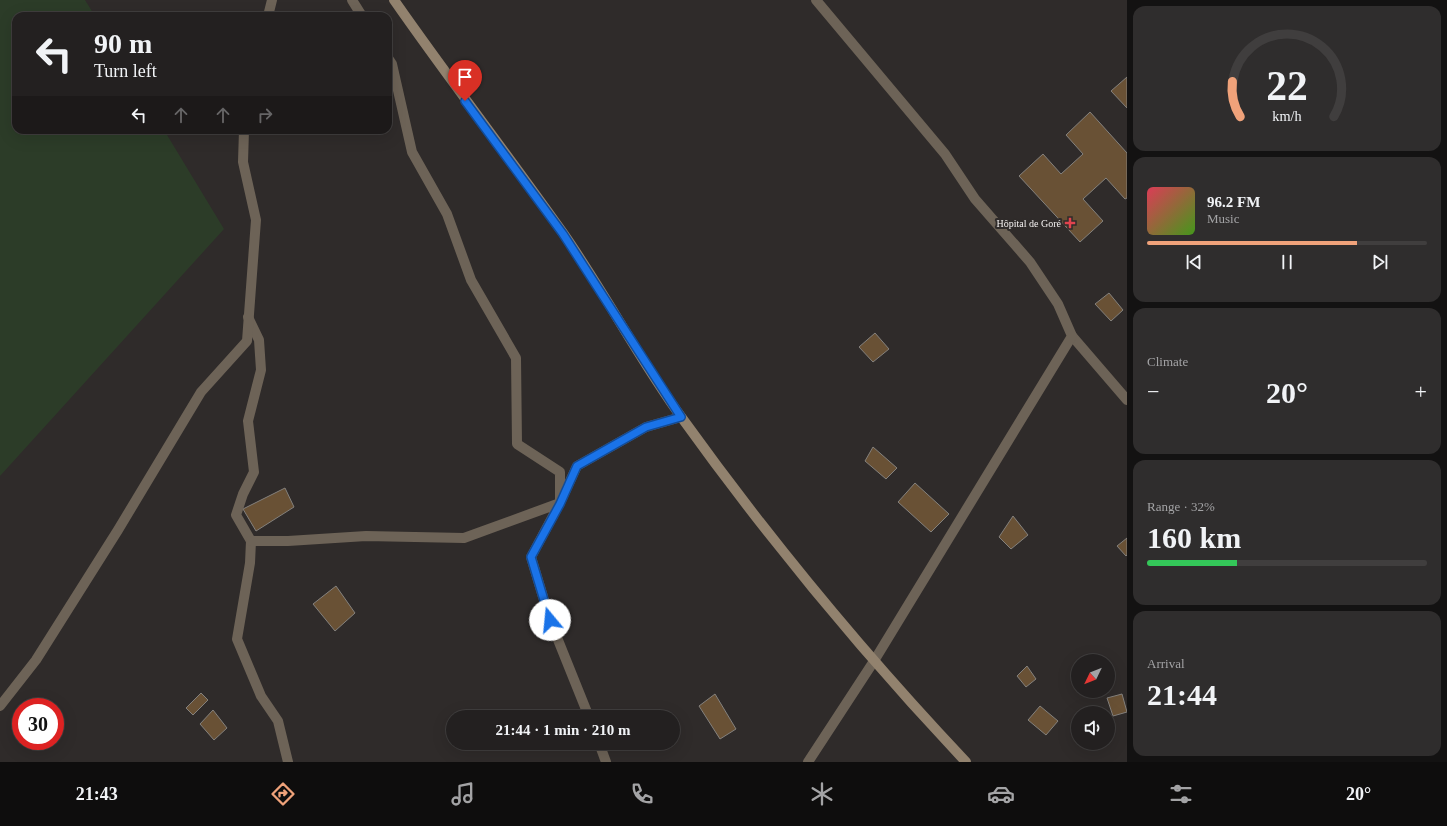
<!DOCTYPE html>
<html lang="en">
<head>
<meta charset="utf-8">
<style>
  body { margin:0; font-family:Georgia,serif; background:#2f2d2d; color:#f1f3f6; height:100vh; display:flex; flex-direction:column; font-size:15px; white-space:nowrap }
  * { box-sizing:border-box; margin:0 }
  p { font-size:13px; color:#a3a3a5 }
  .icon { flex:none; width:22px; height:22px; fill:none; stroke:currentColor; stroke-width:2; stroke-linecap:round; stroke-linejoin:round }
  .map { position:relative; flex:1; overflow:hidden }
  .side { display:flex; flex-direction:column; gap:6px; padding:6px; background:#131212; width:320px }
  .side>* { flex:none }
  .top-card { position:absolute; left:12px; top:12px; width:380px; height:122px; border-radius:12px; box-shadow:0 4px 16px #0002,0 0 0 1px #403e3e; background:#232020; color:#f1f3f6; overflow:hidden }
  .needle { width:26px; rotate:227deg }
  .buttons { position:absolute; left:1071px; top:654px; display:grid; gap:8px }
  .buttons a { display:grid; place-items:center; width:44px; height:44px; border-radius:50%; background:#232020; box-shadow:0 4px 16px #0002,0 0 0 1px #403e3e; font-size:20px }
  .speed { position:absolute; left:12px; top:698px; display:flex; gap:8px; font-size:20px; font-weight:700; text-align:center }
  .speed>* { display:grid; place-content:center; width:52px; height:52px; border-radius:50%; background:#232020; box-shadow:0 4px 16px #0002,0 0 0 1px #403e3e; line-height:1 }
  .speed .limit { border:6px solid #d22; background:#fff; color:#111 }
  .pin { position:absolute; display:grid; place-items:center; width:34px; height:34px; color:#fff; margin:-41px -17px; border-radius:50% 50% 50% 0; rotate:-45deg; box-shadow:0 0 4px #0007 }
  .pin .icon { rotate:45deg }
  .me { position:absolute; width:44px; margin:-22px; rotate:343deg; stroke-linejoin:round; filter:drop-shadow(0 0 3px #0008) }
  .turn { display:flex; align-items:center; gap:14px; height:84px; padding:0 16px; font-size:18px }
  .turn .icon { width:52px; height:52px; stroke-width:2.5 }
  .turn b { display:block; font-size:28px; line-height:34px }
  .lanes { display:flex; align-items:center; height:38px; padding:0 16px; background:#0003; justify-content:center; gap:20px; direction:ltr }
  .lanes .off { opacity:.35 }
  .big { font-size:30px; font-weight:700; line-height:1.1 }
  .side .widget { flex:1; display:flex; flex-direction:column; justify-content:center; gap:6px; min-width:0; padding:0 14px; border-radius:12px; background:#2f2d2d }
  .side .dial { align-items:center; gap:0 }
  .dial svg { height:104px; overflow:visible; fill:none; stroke:#403e3e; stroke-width:7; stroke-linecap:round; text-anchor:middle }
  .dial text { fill:#f1f3f6; stroke:none }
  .song { display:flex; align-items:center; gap:12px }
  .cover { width:48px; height:48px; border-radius:6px; background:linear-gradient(135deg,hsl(350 70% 55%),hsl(100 70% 35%)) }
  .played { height:4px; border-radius:2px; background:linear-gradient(90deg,#f0a27a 75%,#403e3e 75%) }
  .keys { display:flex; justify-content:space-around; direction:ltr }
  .heat { display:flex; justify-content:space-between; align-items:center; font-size:22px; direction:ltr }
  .charge { height:6px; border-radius:3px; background:linear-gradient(90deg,#34c759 32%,#403e3e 0) }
  .trip { position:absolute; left:446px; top:710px; width:234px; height:40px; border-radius:20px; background:#232020; box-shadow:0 4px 16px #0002,0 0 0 1px #403e3e; font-weight:700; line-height:40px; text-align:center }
  .menu { display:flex; height:64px; justify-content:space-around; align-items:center; background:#0e0d0d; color:#a3a3a5 }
  .menu .icon { width:28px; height:28px }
  .menu .current { color:#f0a27a }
  .menu b { font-size:18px; color:#f1f3f6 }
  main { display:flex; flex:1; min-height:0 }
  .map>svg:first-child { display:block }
  .green { fill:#2c3c28 }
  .building { fill:#695135; stroke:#84817d }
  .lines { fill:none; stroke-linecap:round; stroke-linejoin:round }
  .minor { stroke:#6d6357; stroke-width:10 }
  .secondary { stroke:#92826e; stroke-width:10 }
  .route-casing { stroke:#114b97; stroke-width:10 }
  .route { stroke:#1a73e8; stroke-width:7 }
  .health-dot { fill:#e0444e; stroke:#2f2b2a; stroke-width:1.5 }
  .labels { text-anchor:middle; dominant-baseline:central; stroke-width:4; stroke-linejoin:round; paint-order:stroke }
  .poi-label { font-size:10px; fill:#f4f1f0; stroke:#2f2b2a; text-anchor:end }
</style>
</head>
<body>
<main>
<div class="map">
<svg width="1127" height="762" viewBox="0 0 1127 762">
  <rect width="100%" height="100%" fill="#2f2b2a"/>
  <path class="green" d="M 0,0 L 85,0 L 95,16 L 16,16 L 16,130 L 164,130 L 224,229 L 0,476 Z"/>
  <g class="building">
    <path d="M 1127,77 L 1127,108 L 1111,91 Z"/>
    <path d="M 1090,112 L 1127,153 L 1127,198 L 1125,199 L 1106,178 L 1083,199 L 1103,221 L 1080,242 L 1019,176 L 1043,154 L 1061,174 L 1083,154 L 1066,135 Z"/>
    <path d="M 1109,293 L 1123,310 L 1111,321 L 1095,304 Z"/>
    <path d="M 875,333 L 889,349 L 873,362 L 859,347 Z"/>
    <path d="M 873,447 L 897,468 L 886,479 L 865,461 Z"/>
    <path d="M 915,483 L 949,514 L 931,532 L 898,502 Z"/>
    <path d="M 285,488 L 294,507 L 256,531 L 243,509 Z"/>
    <path d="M 1013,516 L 1028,535 L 1011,549 L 999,537 Z"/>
    <path d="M 1127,538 L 1127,555 L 1126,556 L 1117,546 Z"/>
    <path d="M 336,586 L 355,613 L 335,631 L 313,604 Z"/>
    <path d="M 1027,666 L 1036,679 L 1026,687 L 1017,676 Z"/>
    <path d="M 201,693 L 208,700 L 193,715 L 186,708 Z"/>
    <path d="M 715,694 L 736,729 L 720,739 L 699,706 Z"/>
    <path d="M 1122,694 L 1127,712 L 1113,716 L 1107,698 Z"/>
    <path d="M 1040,706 L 1058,721 L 1046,735 L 1028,720 Z"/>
    <path d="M 213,710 L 227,728 L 214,740 L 200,724 Z"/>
  </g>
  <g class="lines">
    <g class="minor">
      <path d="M 352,0 L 362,16"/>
      <path d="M 268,16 L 272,0"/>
      <path d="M 388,58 L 392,64 L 412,152 L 447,214 L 471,280 L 516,358 L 517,444 L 560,472 L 560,503 L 531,557 L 550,620 L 589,717"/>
      <path d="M 248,317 L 259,340 L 261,370 L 248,421 L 254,472 L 243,494 L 236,515 L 251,541 L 250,563 L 237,639 L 261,696 L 278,721 L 288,762"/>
      <path d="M 1072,336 L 1127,400"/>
      <path d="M 251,541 L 288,541 L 366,536 L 464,538 L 560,503 L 577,466 L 646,427 L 681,417"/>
      <path d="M 0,706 L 36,660 L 118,530 L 201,392 L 247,341 L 256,220 L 243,162 L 244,130"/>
      <path d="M 599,743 L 606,762"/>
      <path d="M 808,762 L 874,661 L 1072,336 L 1058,304 L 1030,262 L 975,199 L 945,154 L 816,0"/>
    </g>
    <path class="secondary" d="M 394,0 C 449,79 508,155 563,233 C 605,293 639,359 682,418 C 769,539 864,654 966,762"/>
  </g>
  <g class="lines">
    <g class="route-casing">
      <path id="route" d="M 465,101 L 563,234 L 681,417 L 646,427 L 577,466 L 560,504 L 531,557 L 550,620"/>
    </g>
    <use href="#route" class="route"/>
  </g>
  <path class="health-dot" d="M1068 217h4v4h4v4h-4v4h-4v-4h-4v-4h4z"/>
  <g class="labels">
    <g class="poi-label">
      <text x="1061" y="223">Hôpital de Goré</text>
    </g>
  </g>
</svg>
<div class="buttons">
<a><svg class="needle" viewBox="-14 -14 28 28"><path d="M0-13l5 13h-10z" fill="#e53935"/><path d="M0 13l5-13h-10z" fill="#a3a3a5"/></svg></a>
<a><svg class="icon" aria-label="sound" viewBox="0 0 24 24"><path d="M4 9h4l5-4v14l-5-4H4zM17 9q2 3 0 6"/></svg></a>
</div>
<div class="speed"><div class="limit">30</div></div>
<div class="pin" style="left:465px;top:101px;background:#d93025"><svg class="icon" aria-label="arrive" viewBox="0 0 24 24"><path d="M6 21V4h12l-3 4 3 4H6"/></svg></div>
<svg class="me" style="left:550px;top:620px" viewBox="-20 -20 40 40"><circle r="19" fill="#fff"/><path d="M0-13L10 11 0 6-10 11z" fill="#1a73e8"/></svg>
<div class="trip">21:44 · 1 min · 210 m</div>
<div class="top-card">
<div class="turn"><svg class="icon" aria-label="left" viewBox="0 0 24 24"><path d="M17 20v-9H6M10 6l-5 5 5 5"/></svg><div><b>90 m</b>Turn left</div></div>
<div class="lanes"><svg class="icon" aria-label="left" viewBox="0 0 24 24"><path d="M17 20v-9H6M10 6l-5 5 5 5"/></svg><svg class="icon off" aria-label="ahead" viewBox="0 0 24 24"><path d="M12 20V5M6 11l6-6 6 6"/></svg><svg class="icon off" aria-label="ahead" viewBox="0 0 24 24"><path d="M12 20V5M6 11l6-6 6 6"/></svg><svg class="icon off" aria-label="right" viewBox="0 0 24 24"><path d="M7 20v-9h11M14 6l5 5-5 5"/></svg></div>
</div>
</div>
<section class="side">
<div class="widget dial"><svg viewBox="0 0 100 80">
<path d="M14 69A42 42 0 1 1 86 69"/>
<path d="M14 69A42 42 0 0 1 8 42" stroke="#f0a27a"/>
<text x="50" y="56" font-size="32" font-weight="700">22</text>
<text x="50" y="72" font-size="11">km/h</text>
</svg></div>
<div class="widget">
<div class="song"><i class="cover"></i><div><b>96.2 FM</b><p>Music</p></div></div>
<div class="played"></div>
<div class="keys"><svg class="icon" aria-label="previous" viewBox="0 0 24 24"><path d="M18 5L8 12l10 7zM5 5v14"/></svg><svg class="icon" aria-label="pause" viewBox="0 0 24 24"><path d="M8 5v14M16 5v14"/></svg><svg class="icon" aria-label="next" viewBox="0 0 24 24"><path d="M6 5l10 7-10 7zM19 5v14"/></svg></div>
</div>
<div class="widget"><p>Climate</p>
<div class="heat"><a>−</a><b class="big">20°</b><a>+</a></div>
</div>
<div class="widget"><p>Range · 32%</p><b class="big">160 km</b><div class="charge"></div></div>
<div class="widget"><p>Arrival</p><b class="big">21:44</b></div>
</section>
</main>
<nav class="menu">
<b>21:43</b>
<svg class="icon current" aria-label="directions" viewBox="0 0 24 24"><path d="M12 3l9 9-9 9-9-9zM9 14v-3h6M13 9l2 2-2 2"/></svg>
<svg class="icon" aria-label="music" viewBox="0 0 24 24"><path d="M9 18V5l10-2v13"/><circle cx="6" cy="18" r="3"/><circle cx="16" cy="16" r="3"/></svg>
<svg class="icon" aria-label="phone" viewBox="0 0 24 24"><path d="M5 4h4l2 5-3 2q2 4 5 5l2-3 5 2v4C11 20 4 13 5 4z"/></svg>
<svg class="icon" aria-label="climate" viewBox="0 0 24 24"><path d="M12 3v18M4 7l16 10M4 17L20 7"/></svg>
<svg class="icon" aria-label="car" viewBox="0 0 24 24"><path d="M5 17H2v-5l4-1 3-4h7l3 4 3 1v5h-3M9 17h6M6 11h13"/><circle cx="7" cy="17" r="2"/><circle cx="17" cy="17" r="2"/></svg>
<svg class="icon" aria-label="filters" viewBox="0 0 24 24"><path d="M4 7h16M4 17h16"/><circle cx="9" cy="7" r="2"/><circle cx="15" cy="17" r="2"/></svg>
<b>20°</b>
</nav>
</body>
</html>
